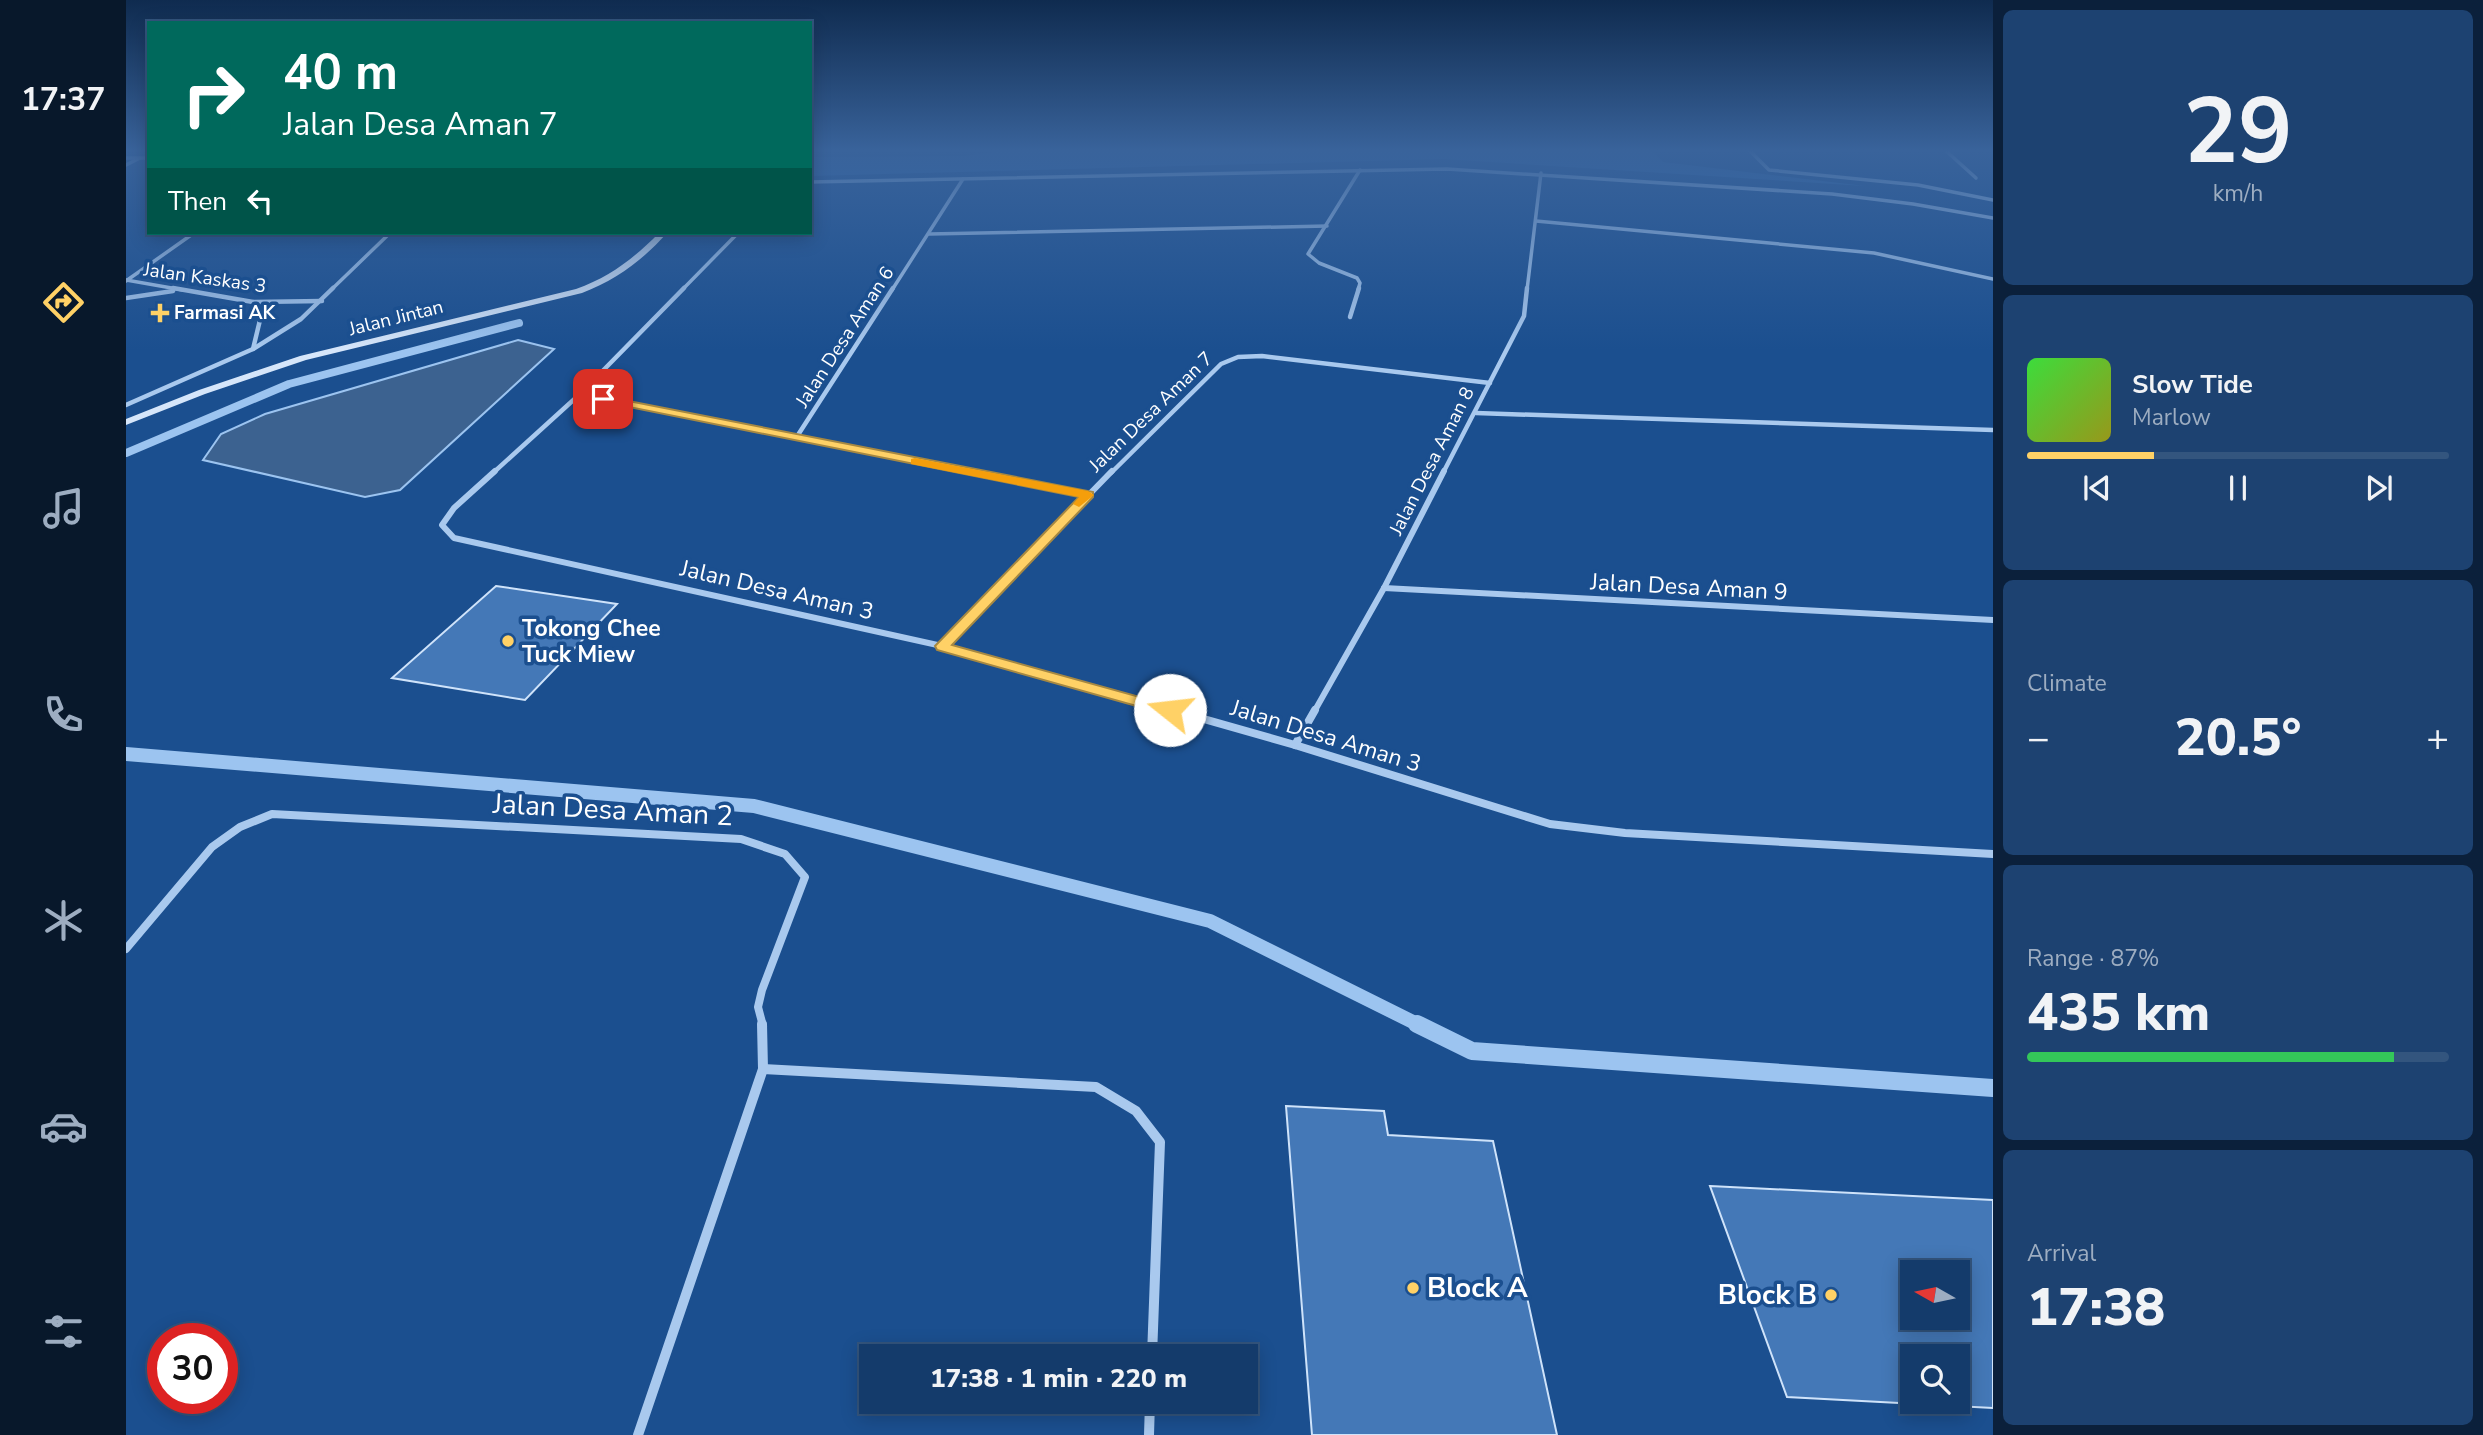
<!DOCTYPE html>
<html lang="en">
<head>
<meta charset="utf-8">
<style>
  body { margin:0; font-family:"Nunito Sans",sans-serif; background:#1d4271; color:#f1f3f6; height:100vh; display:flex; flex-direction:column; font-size:26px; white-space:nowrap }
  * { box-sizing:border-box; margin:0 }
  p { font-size:23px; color:#9dadc1 }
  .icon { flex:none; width:38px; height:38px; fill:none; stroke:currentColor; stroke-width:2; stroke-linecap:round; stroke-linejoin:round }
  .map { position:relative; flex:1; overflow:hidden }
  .side { display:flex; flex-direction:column; gap:10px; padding:10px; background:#0b203b; width:490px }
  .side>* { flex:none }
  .banner { position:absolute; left:21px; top:21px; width:665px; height:214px; border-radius:0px; box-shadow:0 4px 18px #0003,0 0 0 2px #33557e; background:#00695c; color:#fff; overflow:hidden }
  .needle { width:46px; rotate:279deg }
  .controls { position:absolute; left:1774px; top:1260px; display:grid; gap:14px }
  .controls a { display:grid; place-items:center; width:70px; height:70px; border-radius:0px; background:#143b6b; box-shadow:0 4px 18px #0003,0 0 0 2px #33557e; font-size:35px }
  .speed { position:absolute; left:21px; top:1323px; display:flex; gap:14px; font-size:35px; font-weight:700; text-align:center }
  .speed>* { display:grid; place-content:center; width:91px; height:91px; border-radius:50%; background:#143b6b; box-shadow:0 4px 18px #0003,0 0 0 2px #33557e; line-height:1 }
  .speed .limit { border:10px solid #d22; background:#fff; color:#111 }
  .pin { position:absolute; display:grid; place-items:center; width:60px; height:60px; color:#fff; margin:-30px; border-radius:14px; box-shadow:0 4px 10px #0006 }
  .me { position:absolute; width:77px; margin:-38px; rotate:286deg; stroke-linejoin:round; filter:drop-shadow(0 0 5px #0008) }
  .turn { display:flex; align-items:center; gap:24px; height:147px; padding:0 21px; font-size:32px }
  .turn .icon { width:91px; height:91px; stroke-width:2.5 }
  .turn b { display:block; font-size:49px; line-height:60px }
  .then { display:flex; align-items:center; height:66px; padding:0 21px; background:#0003; gap:14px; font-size:26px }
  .big { font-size:52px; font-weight:800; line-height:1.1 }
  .side .tile { flex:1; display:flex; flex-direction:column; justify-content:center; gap:10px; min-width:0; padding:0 24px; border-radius:10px; background:#1d4271 }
  .side .dial { align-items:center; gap:0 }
  .dial b { font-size:91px; line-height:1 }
  .song { display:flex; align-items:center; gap:21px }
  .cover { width:84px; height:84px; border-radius:10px; background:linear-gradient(135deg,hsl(120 70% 55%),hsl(60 70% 35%)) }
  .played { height:7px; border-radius:4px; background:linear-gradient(90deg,#ffd166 30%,#33557e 30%) }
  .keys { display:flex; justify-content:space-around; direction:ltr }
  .heat { display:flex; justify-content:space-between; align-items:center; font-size:38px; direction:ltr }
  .charge { height:10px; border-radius:5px; background:linear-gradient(90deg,#34c759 87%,#33557e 0) }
  .trip { position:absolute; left:733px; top:1344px; width:399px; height:70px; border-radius:0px; background:#143b6b; box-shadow:0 4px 18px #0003,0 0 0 2px #33557e; font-weight:800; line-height:70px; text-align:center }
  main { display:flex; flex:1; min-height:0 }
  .tabs { display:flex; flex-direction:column; width:126px; justify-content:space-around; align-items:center; background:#08182b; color:#9dadc1 }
  .tabs .icon { width:49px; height:49px }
  .tabs .on { color:#ffd166 }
  .tabs b { font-size:32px; color:#f1f3f6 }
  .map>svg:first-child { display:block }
  .green { fill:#2e69ad }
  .water { fill:#3c6290; stroke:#9cc4f0; stroke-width:2 }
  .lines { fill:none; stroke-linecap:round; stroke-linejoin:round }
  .stream-far2 { stroke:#9cc4f0; stroke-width:8 }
  .stream-far1 { stroke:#9cc4f0; stroke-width:14 }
  .stream { stroke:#9cc4f0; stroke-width:18 }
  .building { fill:#4478b7; stroke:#cfe3fa; stroke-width:2; fill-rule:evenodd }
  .street-far4 { stroke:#a9c9ee; stroke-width:3.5 }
  .street-far3 { stroke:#a9c9ee; stroke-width:4.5 }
  .street-far2 { stroke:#a9c9ee; stroke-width:6 }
  .street-far1 { stroke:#a9c9ee; stroke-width:8 }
  .street { stroke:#a9c9ee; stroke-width:10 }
  .secondary { fill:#d6e6fa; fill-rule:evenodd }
  .route { fill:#ffd166; stroke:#a68842; stroke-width:2 }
  .slow { fill:#f59e0b }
  .poi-dot { fill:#ffd166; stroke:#1b4f8f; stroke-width:2.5 }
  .labels { text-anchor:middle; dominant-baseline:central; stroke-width:7; stroke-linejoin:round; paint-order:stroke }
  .far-street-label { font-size:19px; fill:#fff; stroke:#1b4f8f }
  .far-poi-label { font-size:19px; font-weight:bold; fill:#fff; stroke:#1b4f8f; text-anchor:start }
  .street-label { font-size:23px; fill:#fff; stroke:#1b4f8f }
  .poi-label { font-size:23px; font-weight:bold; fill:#fff; stroke:#1b4f8f; text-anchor:start }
  .near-street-label { font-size:28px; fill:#fff; stroke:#1b4f8f }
  .near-poi-label { font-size:28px; font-weight:bold; fill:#fff; stroke:#1b4f8f; text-anchor:start }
</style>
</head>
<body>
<main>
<nav class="tabs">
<b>17:37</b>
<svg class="icon on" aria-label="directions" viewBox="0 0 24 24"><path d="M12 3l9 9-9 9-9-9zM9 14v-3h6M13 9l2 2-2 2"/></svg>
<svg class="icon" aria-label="music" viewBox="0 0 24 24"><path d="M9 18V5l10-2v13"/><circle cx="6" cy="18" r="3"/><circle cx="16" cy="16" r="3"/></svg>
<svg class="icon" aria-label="phone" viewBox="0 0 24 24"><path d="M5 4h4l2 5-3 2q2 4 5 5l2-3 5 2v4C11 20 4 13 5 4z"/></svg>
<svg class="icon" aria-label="climate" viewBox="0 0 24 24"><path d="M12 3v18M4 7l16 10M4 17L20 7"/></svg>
<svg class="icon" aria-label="car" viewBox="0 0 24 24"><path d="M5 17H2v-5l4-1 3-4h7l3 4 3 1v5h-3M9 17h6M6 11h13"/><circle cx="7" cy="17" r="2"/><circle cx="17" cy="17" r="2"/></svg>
<svg class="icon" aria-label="filters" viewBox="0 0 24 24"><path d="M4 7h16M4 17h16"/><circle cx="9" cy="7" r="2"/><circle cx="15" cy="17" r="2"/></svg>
</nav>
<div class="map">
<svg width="1867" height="1435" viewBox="0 0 1867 1435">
  <rect width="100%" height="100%" fill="#1b4f8f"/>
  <path class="green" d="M 894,149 L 1525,149 L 1537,162 L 1739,186 L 1317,159 L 684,176 L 684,157 L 837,156 Z"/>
  <path class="water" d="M 392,340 L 428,349 L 274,490 L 239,497 L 77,460 L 95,434 L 139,414 Z"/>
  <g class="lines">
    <path class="stream-far2" d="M 0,453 L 163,384 L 393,323"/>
    <path class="stream-far1" d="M 0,754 L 628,806 L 1084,921 L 1295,1026"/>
    <path class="stream" d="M 1291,1024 L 1346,1051 L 1867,1088"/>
  </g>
  <g class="building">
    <path d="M 370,586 L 491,604 L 399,700 L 266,678 Z"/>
    <path d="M 1160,1106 L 1258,1111 L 1262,1135 L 1367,1141 L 1431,1435 L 1186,1435 Z"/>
    <path d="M 1584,1186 L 1867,1200 L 1867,1408 L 1661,1397 ZM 1787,1272 L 1832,1272 L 1832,1318 L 1787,1318 ZM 1787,1356 L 1832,1356 L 1832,1402 L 1787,1402 Z"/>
  </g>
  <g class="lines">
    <g class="street-far4">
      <path d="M 803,149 L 843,149"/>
      <path d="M 1622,149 L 1643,170 L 1792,185 L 1867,200"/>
      <path d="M 1818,149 L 1850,178"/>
      <path d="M 0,158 L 23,158"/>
      <path d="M 0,165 L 12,159"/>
      <path d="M 684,182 L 1321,169 L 1706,194 L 1787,204 L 1867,218"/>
      <path d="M 1410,221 L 1748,253 L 1867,279"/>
      <path d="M 803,234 L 1201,226"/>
      <path d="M 0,280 L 57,290"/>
      <path d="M 0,281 L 68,233"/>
      <path d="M 205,290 L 264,233"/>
      <path d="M 556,290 L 612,233"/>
      <path d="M 766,290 L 837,179"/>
      <path d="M 1232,290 L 1234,283 L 1231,278 L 1193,263 L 1182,254 L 1234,170"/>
      <path d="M 1401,290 L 1415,173"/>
    </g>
    <g class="street-far3">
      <path d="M 47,288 L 127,302 L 196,301"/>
      <path d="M 0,298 L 47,291"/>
      <path d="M 127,302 L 134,320 L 127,349"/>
      <path d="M 1224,317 L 1233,288"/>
      <path d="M 454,394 L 850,473"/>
      <path d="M 0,405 L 127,349 L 175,319 L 207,288"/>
      <path d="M 1350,413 L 1867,430"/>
      <path d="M 670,438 L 767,288"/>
      <path d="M 367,473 L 454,394 L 558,288"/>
      <path d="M 985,473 L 1095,364 L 1112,357 L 1136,356 L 1364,383"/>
      <path d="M 1317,473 L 1398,316 L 1401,288"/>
    </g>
    <g class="street-far2">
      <path d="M 369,471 L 328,508 L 316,525 L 328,538 L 816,646 L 1052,712"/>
      <path d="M 841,471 L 962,495"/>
      <path d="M 1258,588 L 1867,620"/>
      <path d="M 816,646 L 986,471"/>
      <path d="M 1188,712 L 1258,588 L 1318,471"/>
    </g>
    <g class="street-far1">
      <path d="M 1046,710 L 1169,745 L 1424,824 L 1499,833 L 1867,854"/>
      <path d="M 1169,745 L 1189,710"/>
      <path d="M 0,949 L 86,847 L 114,827 L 146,814 L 615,839 L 659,854 L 679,877 L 636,990 L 632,1007 L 637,1026"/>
    </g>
    <g class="street">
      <path d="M 637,1069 L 970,1087 L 1010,1111 L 1034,1142 L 1026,1356"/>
      <path d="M 512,1435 L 637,1069 L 636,1024"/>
      <path d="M 1023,1435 L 1024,1402"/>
    </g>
    <path class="secondary" d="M 533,233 L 541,233 C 517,260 490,280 456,293 L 180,360 L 79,394 L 0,425 L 0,419 L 73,390 L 174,356 L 450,289 C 484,277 508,258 533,233 Z"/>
  </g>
  <linearGradient id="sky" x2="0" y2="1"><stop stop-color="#0f2b4f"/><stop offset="0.43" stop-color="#39639b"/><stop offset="1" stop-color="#39639b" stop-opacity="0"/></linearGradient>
  <rect width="1867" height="350" fill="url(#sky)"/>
  <path class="route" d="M 477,396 L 967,492 L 967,497 L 826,645 L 1050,707 L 1052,710 L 1044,715 L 1039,714 L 811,650 L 809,646 L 953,497 L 473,401 L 473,397 Z"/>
  <path class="slow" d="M 789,458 L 962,491 L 968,495 L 953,507 L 947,504 L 953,497 L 785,464 L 785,459 Z"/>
  <g class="poi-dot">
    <path d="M30.5 302.5h7v7h7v7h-7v7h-7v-7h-7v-7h7z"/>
    <circle cx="382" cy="641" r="7"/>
    <circle cx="1287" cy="1288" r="7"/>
    <circle cx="1705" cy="1295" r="7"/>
  </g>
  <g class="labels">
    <g class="far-street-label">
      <text transform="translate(79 278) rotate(8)">Jalan Kaskas 3</text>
      <text transform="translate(270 318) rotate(-14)">Jalan Jintan</text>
      <text transform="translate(719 337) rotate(-57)">Jalan Desa Aman 6</text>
      <text transform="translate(1025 412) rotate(-44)">Jalan Desa Aman 7</text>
      <text transform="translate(1306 461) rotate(-63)">Jalan Desa Aman 8</text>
    </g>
    <g class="far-poi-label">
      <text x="48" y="313">Farmasi AK</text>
    </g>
    <g class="street-label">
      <text transform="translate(1563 587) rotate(3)">Jalan Desa Aman 9</text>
      <text transform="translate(651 590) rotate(13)">Jalan Desa Aman 3</text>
      <text transform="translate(1200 736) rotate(17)">Jalan Desa Aman 3</text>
    </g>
    <g class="poi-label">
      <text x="396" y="628">Tokong Chee<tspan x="396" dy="26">Tuck Miew</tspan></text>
    </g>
    <g class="near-street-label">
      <text transform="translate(487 810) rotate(3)">Jalan Desa Aman 2</text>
    </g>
    <g class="near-poi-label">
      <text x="1301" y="1288">Block A</text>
      <text x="1691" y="1295" text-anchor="end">Block B</text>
    </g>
  </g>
</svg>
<div class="controls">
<a><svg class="needle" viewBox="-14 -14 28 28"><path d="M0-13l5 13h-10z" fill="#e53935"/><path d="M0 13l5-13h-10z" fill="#9dadc1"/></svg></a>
<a><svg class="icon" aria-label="search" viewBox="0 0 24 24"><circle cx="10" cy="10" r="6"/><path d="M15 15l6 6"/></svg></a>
</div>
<div class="speed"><div class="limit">30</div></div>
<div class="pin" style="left:477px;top:399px;background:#d93025"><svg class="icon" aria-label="arrive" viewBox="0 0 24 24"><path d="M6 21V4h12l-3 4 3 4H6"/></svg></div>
<svg class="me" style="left:1044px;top:710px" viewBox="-20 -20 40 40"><circle r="19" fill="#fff"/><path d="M0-13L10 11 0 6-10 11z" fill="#ffd166"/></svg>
<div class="trip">17:38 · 1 min · 220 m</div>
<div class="banner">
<div class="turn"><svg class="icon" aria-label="right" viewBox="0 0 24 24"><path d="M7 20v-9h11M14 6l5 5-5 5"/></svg><div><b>40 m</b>Jalan Desa Aman 7</div></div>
<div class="then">Then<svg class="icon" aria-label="left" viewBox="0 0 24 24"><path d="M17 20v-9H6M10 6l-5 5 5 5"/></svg></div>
</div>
</div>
<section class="side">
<div class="tile dial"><b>29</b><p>km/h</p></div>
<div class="tile">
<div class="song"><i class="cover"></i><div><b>Slow Tide</b><p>Marlow</p></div></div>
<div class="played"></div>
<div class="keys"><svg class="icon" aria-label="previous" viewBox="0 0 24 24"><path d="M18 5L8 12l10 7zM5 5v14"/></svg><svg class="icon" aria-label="pause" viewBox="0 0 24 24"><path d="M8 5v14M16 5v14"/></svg><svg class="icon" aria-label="next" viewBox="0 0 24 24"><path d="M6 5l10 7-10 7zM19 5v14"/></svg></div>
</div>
<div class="tile"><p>Climate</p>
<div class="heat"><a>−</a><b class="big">20.5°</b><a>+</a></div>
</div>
<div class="tile"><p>Range · 87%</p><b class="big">435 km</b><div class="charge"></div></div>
<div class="tile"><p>Arrival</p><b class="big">17:38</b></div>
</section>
</main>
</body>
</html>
